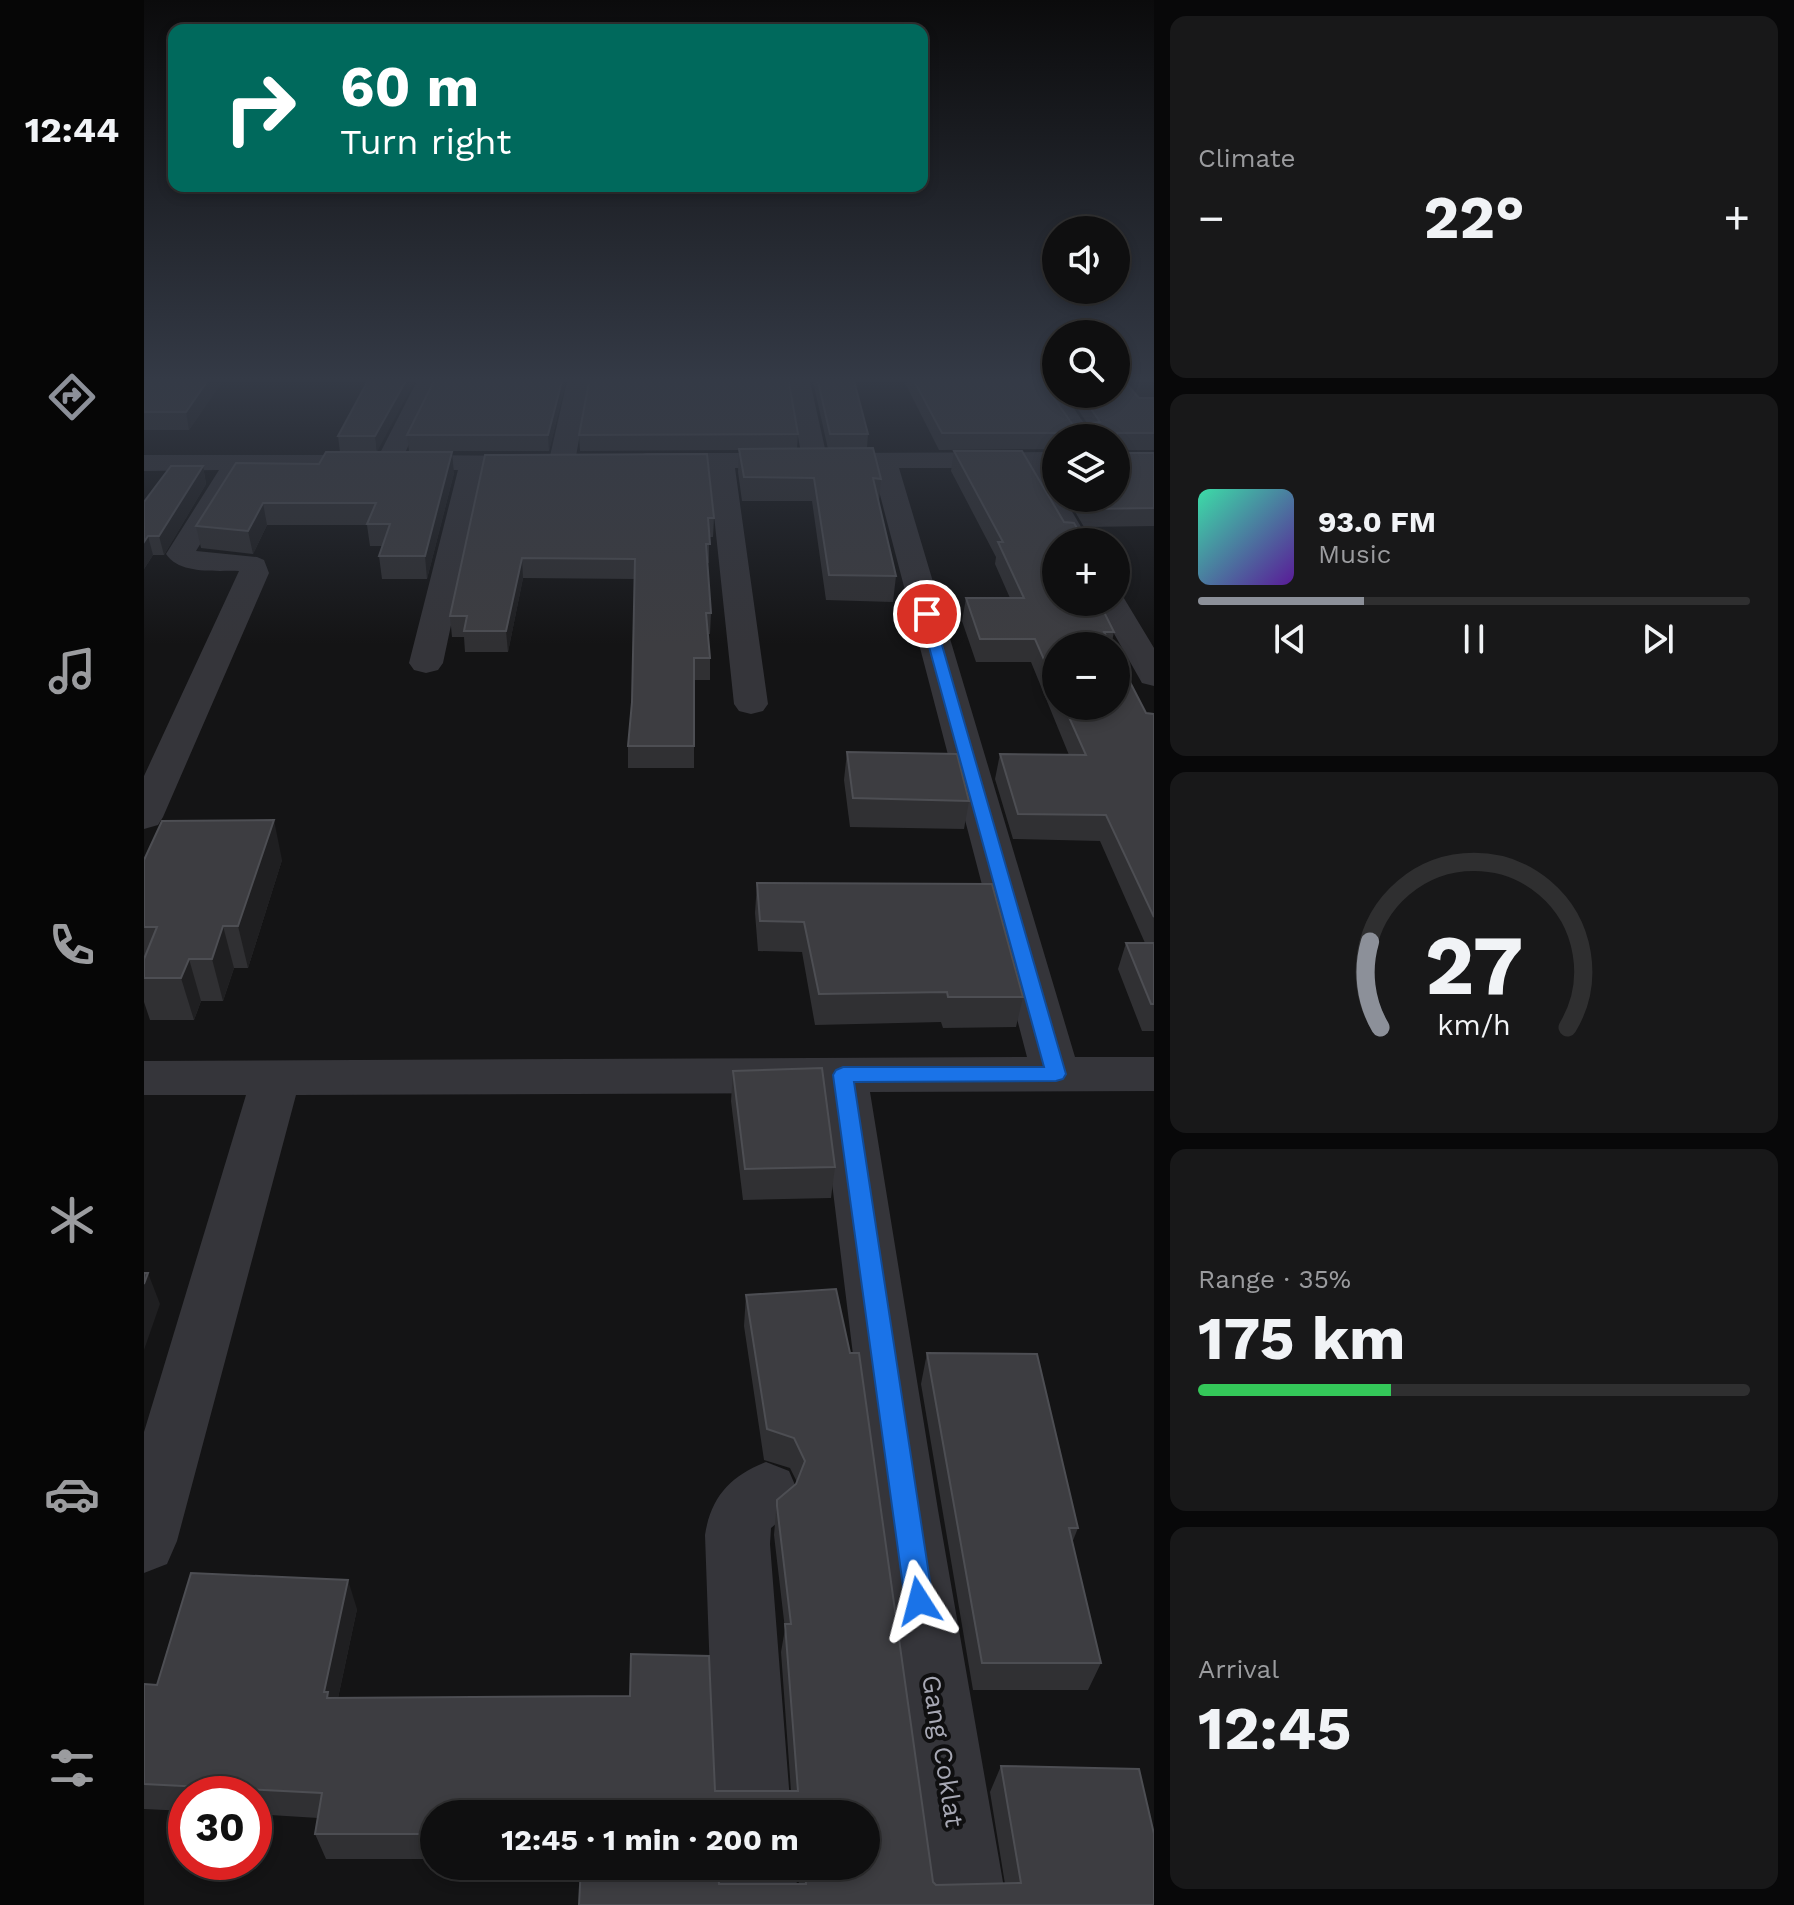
<!DOCTYPE html>
<html lang="en">
<head>
<meta charset="utf-8">
<style>
  body { margin:0; font-family:"Work Sans",sans-serif; background:#181819; color:#f1f3f6; height:100vh; display:flex; flex-direction:column; font-size:30px; white-space:nowrap }
  * { box-sizing:border-box; margin:0 }
  p { font-size:26px; color:#9b9c9f }
  .icon { flex:none; width:44px; height:44px; fill:none; stroke:currentColor; stroke-width:2; stroke-linecap:round; stroke-linejoin:round }
  .map { position:relative; flex:1; overflow:hidden }
  .side { display:flex; flex-direction:column; gap:16px; padding:16px; background:#080809; width:640px }
  .side>* { flex:none }
  .top-card { position:absolute; left:24px; top:24px; width:760px; height:168px; border-radius:16px; box-shadow:0 4px 12px #0003,0 0 0 2px #2f2f30; background:#00695c; color:#fff; overflow:hidden }
  .tools { position:absolute; left:898px; top:216px; display:grid; gap:16px }
  .tools a { display:grid; place-items:center; width:88px; height:88px; border-radius:50%; background:#0f0f10; box-shadow:0 4px 12px #0003,0 0 0 2px #2f2f30; font-size:40px }
  .speed { position:absolute; left:24px; top:1776px; display:flex; gap:16px; font-size:40px; font-weight:700; text-align:center }
  .speed>* { display:grid; place-content:center; width:104px; height:104px; border-radius:50%; background:#0f0f10; box-shadow:0 4px 12px #0003,0 0 0 2px #2f2f30; line-height:1 }
  .speed .limit { border:12px solid #d22; background:#fff; color:#111 }
  .pin { position:absolute; display:grid; place-items:center; width:68px; height:68px; color:#fff; margin:-34px; border:4px solid #fff; border-radius:50%; box-shadow:0 2px 8px #0007 }
  .me { position:absolute; width:88px; margin:-44px; rotate:351deg; stroke-linejoin:round; filter:drop-shadow(0 0 6px #0008) }
  .turn { display:flex; align-items:center; gap:28px; height:168px; padding:0 40px; font-size:36px }
  .turn .icon { width:104px; height:104px; stroke-width:2.5 }
  .turn b { display:block; font-size:56px; line-height:68px }
  .big { font-size:60px; font-weight:700; line-height:1.1 }
  .side .widget { flex:1; display:flex; flex-direction:column; justify-content:center; gap:12px; min-width:0; padding:0 28px; border-radius:16px; background:#181819 }
  .side .dial { align-items:center; gap:0 }
  .dial svg { height:208px; overflow:visible; fill:none; stroke:#2f2f30; stroke-width:7; stroke-linecap:round; text-anchor:middle }
  .dial text { fill:#f1f3f6; stroke:none }
  .song { display:flex; align-items:center; gap:24px }
  .cover { width:96px; height:96px; border-radius:12px; background:linear-gradient(135deg,hsl(160 70% 55%),hsl(270 70% 35%)) }
  .played { height:8px; border-radius:4px; background:linear-gradient(90deg,#8c9099 30%,#2f2f30 30%) }
  .keys { display:flex; justify-content:space-around; direction:ltr }
  .heat { display:flex; justify-content:space-between; align-items:center; font-size:44px; direction:ltr }
  .charge { height:12px; border-radius:6px; background:linear-gradient(90deg,#34c759 35%,#2f2f30 0) }
  .trip { position:absolute; left:276px; top:1800px; width:460px; height:80px; border-radius:40px; background:#0f0f10; box-shadow:0 4px 12px #0003,0 0 0 2px #2f2f30; font-weight:700; line-height:80px; text-align:center }
  main { display:flex; flex:1; min-height:0 }
  .tabs { display:flex; flex-direction:column; width:144px; justify-content:space-around; align-items:center; background:#060606; color:#9b9c9f }
  .tabs .icon { width:56px; height:56px }
  .tabs .active { color:#8c9099 }
  .tabs b { font-size:36px; color:#f1f3f6 }
  .map>svg:first-child { display:block }
  .lines { fill:none; stroke-linecap:round; stroke-linejoin:round }
  .minor { fill:#35353a; fill-rule:evenodd }
  .wall { fill:#303033 }
  .shaded-wall { fill:#1f1f21 }
  .building { fill:#3d3d41; stroke:#4d4e53; stroke-width:2 }
  .route { fill:#1a73e8; stroke:#114b97; stroke-width:2 }
  .labels { text-anchor:middle; dominant-baseline:central; stroke-width:8; stroke-linejoin:round; paint-order:stroke }
  .near-street-label { font-size:26px; fill:#a7a8b4; stroke:#0f0f10 }
</style>
</head>
<body>
<main>
<nav class="tabs">
<b>12:44</b>
<svg class="icon active" aria-label="directions" viewBox="0 0 24 24"><path d="M12 3l9 9-9 9-9-9zM9 14v-3h6M13 9l2 2-2 2"/></svg>
<svg class="icon" aria-label="music" viewBox="0 0 24 24"><path d="M9 18V5l10-2v13"/><circle cx="6" cy="18" r="3"/><circle cx="16" cy="16" r="3"/></svg>
<svg class="icon" aria-label="phone" viewBox="0 0 24 24"><path d="M5 4h4l2 5-3 2q2 4 5 5l2-3 5 2v4C11 20 4 13 5 4z"/></svg>
<svg class="icon" aria-label="climate" viewBox="0 0 24 24"><path d="M12 3v18M4 7l16 10M4 17L20 7"/></svg>
<svg class="icon" aria-label="car" viewBox="0 0 24 24"><path d="M5 17H2v-5l4-1 3-4h7l3 4 3 1v5h-3M9 17h6M6 11h13"/><circle cx="7" cy="17" r="2"/><circle cx="17" cy="17" r="2"/></svg>
<svg class="icon" aria-label="filters" viewBox="0 0 24 24"><path d="M4 7h16M4 17h16"/><circle cx="9" cy="7" r="2"/><circle cx="15" cy="17" r="2"/></svg>
</nav>
<div class="map">
<svg width="1010" height="1905" viewBox="0 0 1010 1905">
  <rect width="100%" height="100%" fill="#141415"/>
  <g class="lines">
    <g class="minor">
      <path d="M 275,377 L 297,377 L 260,455 L 406,456 L 424,377 L 446,377 L 431,462 L 427,467 L 418,470 L 408,466 L 398,470 L 340,470 L 299,663 L 294,670 L 282,673 L 270,670 L 265,663 L 314,470 L 101,470 L 52,551 L 113,557 L 120,560 L 125,573 L 19,817 L 14,825 L 0,829 L 0,776 L 95,571 C 72,570 36,575 22,554 L 75,470 L 0,471 L 0,455 L 235,455 Z"/>
      <path d="M 643,377 L 665,377 L 682,453 L 912,452 L 912,468 L 902,468 L 912,485 L 912,498 L 920,498 L 946,542 L 918,542 L 876,468 L 755,468 L 931,1057 L 1010,1057 L 1010,1091 L 726,1092 L 794,1510 L 863,1905 L 783,1905 L 728,1510 L 677,1093 L 152,1095 L 33,1541 L 23,1564 L 0,1573 L 0,1432 L 102,1095 L 0,1095 L 0,1061 L 883,1057 L 729,468 L 591,468 L 624,704 L 619,711 L 607,714 L 595,711 L 590,704 L 565,468 L 502,469 L 493,466 L 489,461 L 493,456 L 502,453 L 657,453 Z"/>
      <path d="M 886,377 L 908,377 L 912,383 L 912,394 L 920,394 L 950,438 L 926,438 Z"/>
      <path d="M 972,594 L 978,595 L 1010,648 L 1010,686 L 998,683 L 952,602 L 972,602 Z"/>
      <path d="M 622,1462 L 645,1471 L 654,1492 L 645,1513 L 627,1528 L 626,1544 L 647,1814 L 571,1814 L 561,1535 C 567,1496 587,1476 622,1462 Z"/>
      <path d="M 573,1866 L 651,1866 L 655,1905 L 575,1905 Z"/>
    </g>
  </g>
  <g class="wall">
    <path d="M 0,377 L 81,377 L 45,430 L 0,430 Z"/>
    <path d="M 226,377 L 233,452 L 310,473 L 283,579 L 238,579 L 235,556 L 239,546 L 226,546 L 223,525 L 123,525 L 109,554 L 57,548 L 52,526 L 175,464 L 196,452 L 194,436 Z"/>
    <path d="M 292,377 L 423,377 L 405,451 L 265,451 L 263,435 Z"/>
    <path d="M 668,377 L 709,377 L 724,434 L 723,448 L 737,479 L 735,502 L 752,576 L 749,602 L 682,600 L 668,501 L 598,501 L 594,472 L 595,450 L 436,451 L 435,435 L 654,434 L 653,449 L 684,449 Z"/>
    <path d="M 758,377 L 882,377 L 929,425 L 943,423 L 925,396 L 925,394 L 972,394 L 995,398 L 1010,398 L 1010,450 L 974,450 L 974,453 L 1010,453 L 1010,526 L 940,527 L 923,498 L 972,498 L 972,438 L 912,438 L 912,449 L 795,450 Z"/>
    <path d="M 810,451 L 912,602 L 960,602 L 959,610 L 970,632 L 967,646 L 912,646 L 912,706 L 972,706 L 1002,713 L 1010,714 L 1010,1031 L 998,1031 L 974,969 L 982,943 L 1001,943 L 956,841 L 869,839 L 851,779 L 856,754 L 925,755 L 887,662 L 832,662 L 818,621 L 822,598 L 866,598 L 851,564 L 852,557 L 807,471 Z"/>
    <path d="M 910,454 L 912,454 L 912,479 L 907,471 Z"/>
    <path d="M 341,455 L 570,518 L 569,537 L 565,537 L 565,563 L 563,563 L 567,613 L 566,634 L 564,634 L 566,658 L 566,680 L 550,680 L 550,768 L 484,768 L 484,746 L 488,702 L 491,579 L 379,578 L 364,652 L 321,652 L 320,637 L 308,637 L 306,616 Z"/>
    <path d="M 59,466 L 62,484 L 20,555 L 9,555 L 0,569 L 0,502 Z"/>
    <path d="M 703,752 L 825,801 L 820,829 L 706,827 L 700,780 Z"/>
    <path d="M 0,860 L 138,860 L 104,968 L 90,968 L 79,1001 L 57,1001 L 50,1020 L 6,1020 L 0,1002 Z"/>
    <path d="M 613,883 L 879,997 L 872,1027 L 799,1028 L 797,1022 L 671,1025 L 658,952 L 614,951 L 611,913 Z"/>
    <path d="M 589,1071 L 691,1167 L 687,1198 L 599,1200 L 587,1101 Z"/>
    <path d="M 692,1289 L 789,1882 L 792,1885 L 861,1884 L 846,1792 L 857,1766 L 1010,1905 L 575,1884 L 655,1884 L 653,1866 L 722,1866 L 722,1814 L 290,1814 L 290,1859 L 182,1859 L 171,1834 L 174,1818 L 110,1814 L 110,1794 L 42,1794 L 42,1811 L 0,1809 L 0,1684 L 13,1685 L 213,1609 L 194,1698 L 571,1791 L 647,1791 L 637,1652 L 641,1629 L 630,1535 L 633,1500 L 652,1484 L 653,1482 L 646,1468 L 620,1460 L 600,1326 L 602,1295 Z"/>
    <path d="M 783,1353 L 934,1528 L 928,1543 L 957,1663 L 944,1690 L 829,1690 L 777,1384 Z"/>
  </g>
  <g class="shaded-wall">
    <path d="M 66,377 L 81,377 L 45,430 L 42,412 Z"/>
    <path d="M 264,377 L 273,377 L 233,452 L 231,436 Z"/>
    <path d="M 419,377 L 423,377 L 405,451 L 404,435 Z"/>
    <path d="M 308,452 L 310,473 L 283,579 L 281,556 Z"/>
    <path d="M 59,466 L 62,484 L 20,555 L 15,536 Z"/>
    <path d="M 119,503 L 123,525 L 109,554 L 104,531 Z"/>
    <path d="M 4,536 L 9,555 L 0,569 L 0,542 Z"/>
    <path d="M 378,558 L 379,578 L 364,652 L 362,631 Z"/>
    <path d="M 130,820 L 138,860 L 104,968 L 94,926 Z"/>
    <path d="M 79,926 L 90,968 L 79,1001 L 68,959 Z"/>
    <path d="M 45,959 L 57,1001 L 50,1020 L 37,978 Z"/>
    <path d="M 4,1273 L 16,1304 L 0,1350 L 0,1284 Z"/>
    <path d="M 204,1580 L 213,1609 L 191,1712 L 180,1692 Z"/>
  </g>
  <g class="building">
    <path d="M 0,377 L 66,377 L 42,412 L 0,412 Z"/>
    <path d="M 226,377 L 264,377 L 231,436 L 194,436 Z"/>
    <path d="M 292,377 L 419,377 L 404,435 L 263,435 Z"/>
    <path d="M 446,377 L 644,377 L 654,434 L 435,435 Z"/>
    <path d="M 673,377 L 709,377 L 724,434 L 686,434 Z"/>
    <path d="M 768,377 L 882,377 L 884,380 L 897,380 L 929,425 L 956,422 L 937,394 L 972,394 L 972,380 L 979,380 L 995,398 L 1010,398 L 1010,433 L 973,433 L 974,453 L 1010,453 L 1010,508 L 944,509 L 937,498 L 972,498 L 972,438 L 918,438 L 918,435 L 915,433 L 798,433 Z"/>
    <path d="M 729,448 L 737,479 L 729,478 L 752,576 L 685,575 L 670,478 L 600,477 L 595,449 Z"/>
    <path d="M 810,451 L 878,451 L 920,522 L 930,523 L 941,542 L 912,542 L 912,602 L 955,602 L 970,632 L 960,632 L 967,646 L 912,646 L 912,687 L 891,639 L 836,639 L 822,598 L 880,598 L 854,542 L 859,542 Z"/>
    <path d="M 182,452 L 308,452 L 281,556 L 235,556 L 246,524 L 223,524 L 232,503 L 119,503 L 104,531 L 52,526 L 92,463 L 175,464 Z"/>
    <path d="M 563,454 L 570,518 L 564,518 L 566,544 L 562,544 L 567,613 L 562,613 L 566,658 L 550,658 L 550,746 L 484,746 L 488,702 L 491,559 L 378,558 L 362,631 L 320,631 L 323,616 L 306,616 L 341,455 Z"/>
    <path d="M 27,466 L 59,466 L 15,536 L 4,536 L 0,542 L 0,502 Z"/>
    <path d="M 972,655 L 1002,713 L 1010,714 L 1010,917 L 962,815 L 874,814 L 856,754 L 942,755 L 920,706 L 972,706 Z"/>
    <path d="M 703,752 L 813,754 L 825,801 L 709,798 Z"/>
    <path d="M 130,820 L 94,926 L 79,926 L 68,959 L 45,959 L 37,978 L 0,978 L 0,959 L 13,927 L 0,927 L 0,860 L 18,821 Z"/>
    <path d="M 613,883 L 848,884 L 879,997 L 804,997 L 803,992 L 675,994 L 660,922 L 616,921 Z"/>
    <path d="M 982,943 L 1010,943 L 1010,1004 L 1007,1004 Z"/>
    <path d="M 678,1068 L 691,1167 L 601,1169 L 589,1071 Z"/>
    <path d="M 0,1273 L 4,1273 L 0,1284 Z"/>
    <path d="M 692,1289 L 706,1353 L 715,1353 L 789,1882 L 792,1885 L 877,1883 L 857,1766 L 995,1769 L 1010,1834 L 1010,1905 L 435,1905 L 437,1866 L 574,1866 L 575,1884 L 662,1884 L 661,1866 L 722,1866 L 722,1814 L 290,1814 L 290,1834 L 171,1834 L 178,1793 L 0,1784 L 0,1684 L 13,1685 L 47,1573 L 204,1580 L 180,1692 L 184,1692 L 183,1698 L 486,1696 L 487,1654 L 565,1656 L 571,1791 L 654,1791 L 641,1624 L 647,1624 L 633,1506 L 633,1500 L 652,1484 L 661,1461 L 650,1438 L 623,1429 L 602,1295 Z"/>
    <path d="M 783,1353 L 893,1354 L 934,1528 L 925,1528 L 957,1663 L 838,1663 Z"/>
  </g>
  <linearGradient id="sky" x2="0" y2="1"><stop stop-color="#0b0b0c"/><stop offset="0.59" stop-color="#343a46"/><stop offset="1" stop-color="#343a46" stop-opacity="0"/></linearGradient>
  <rect width="1010" height="644" fill="url(#sky)"/>
  <path class="route" d="M 783,610 L 789,614 L 922,1074 L 919,1079 L 912,1081 L 710,1082 L 789,1601 L 785,1611 L 775,1616 L 765,1611 L 761,1601 L 689,1075 L 692,1070 L 699,1067 L 900,1067 L 776,614 Z"/>
  <g class="labels">
    <g class="near-street-label">
      <text transform="translate(799 1751) rotate(81)">Gang Coklat</text>
    </g>
  </g>
</svg>
<div class="tools">
<a><svg class="icon" aria-label="sound" viewBox="0 0 24 24"><path d="M4 9h4l5-4v14l-5-4H4zM17 9q2 3 0 6"/></svg></a>
<a><svg class="icon" aria-label="search" viewBox="0 0 24 24"><circle cx="10" cy="10" r="6"/><path d="M15 15l6 6"/></svg></a>
<a><svg class="icon" aria-label="layers" viewBox="0 0 24 24"><path d="M12 4l9 5-9 5-9-5zM3 14l9 5 9-5"/></svg></a>
<a>+</a>
<a>−</a>
</div>
<div class="speed"><div class="limit">30</div></div>
<div class="pin" style="left:783px;top:614px;background:#d93025"><svg class="icon" aria-label="arrive" viewBox="0 0 24 24"><path d="M6 21V4h12l-3 4 3 4H6"/></svg></div>
<svg class="me" style="left:775px;top:1601px" viewBox="-20 -20 40 40"><path d="M0-17L14 15 0 8-14 15z" fill="#1a73e8" stroke="#fff" stroke-width="4"/></svg>
<div class="trip">12:45 · 1 min · 200 m</div>
<div class="top-card">
<div class="turn"><svg class="icon" aria-label="right" viewBox="0 0 24 24"><path d="M7 20v-9h11M14 6l5 5-5 5"/></svg><div><b>60 m</b>Turn right</div></div>
</div>
</div>
<section class="side">
<div class="widget"><p>Climate</p>
<div class="heat"><a>−</a><b class="big">22°</b><a>+</a></div>
</div>
<div class="widget">
<div class="song"><i class="cover"></i><div><b>93.0 FM</b><p>Music</p></div></div>
<div class="played"></div>
<div class="keys"><svg class="icon" aria-label="previous" viewBox="0 0 24 24"><path d="M18 5L8 12l10 7zM5 5v14"/></svg><svg class="icon" aria-label="pause" viewBox="0 0 24 24"><path d="M8 5v14M16 5v14"/></svg><svg class="icon" aria-label="next" viewBox="0 0 24 24"><path d="M6 5l10 7-10 7zM19 5v14"/></svg></div>
</div>
<div class="widget dial"><svg viewBox="0 0 100 80">
<path d="M14 69A42 42 0 1 1 86 69"/>
<path d="M14 69A42 42 0 0 1 10 36" stroke="#8c9099"/>
<text x="50" y="56" font-size="32" font-weight="700">27</text>
<text x="50" y="72" font-size="11">km/h</text>
</svg></div>
<div class="widget"><p>Range · 35%</p><b class="big">175 km</b><div class="charge"></div></div>
<div class="widget"><p>Arrival</p><b class="big">12:45</b></div>
</section>
</main>
</body>
</html>
